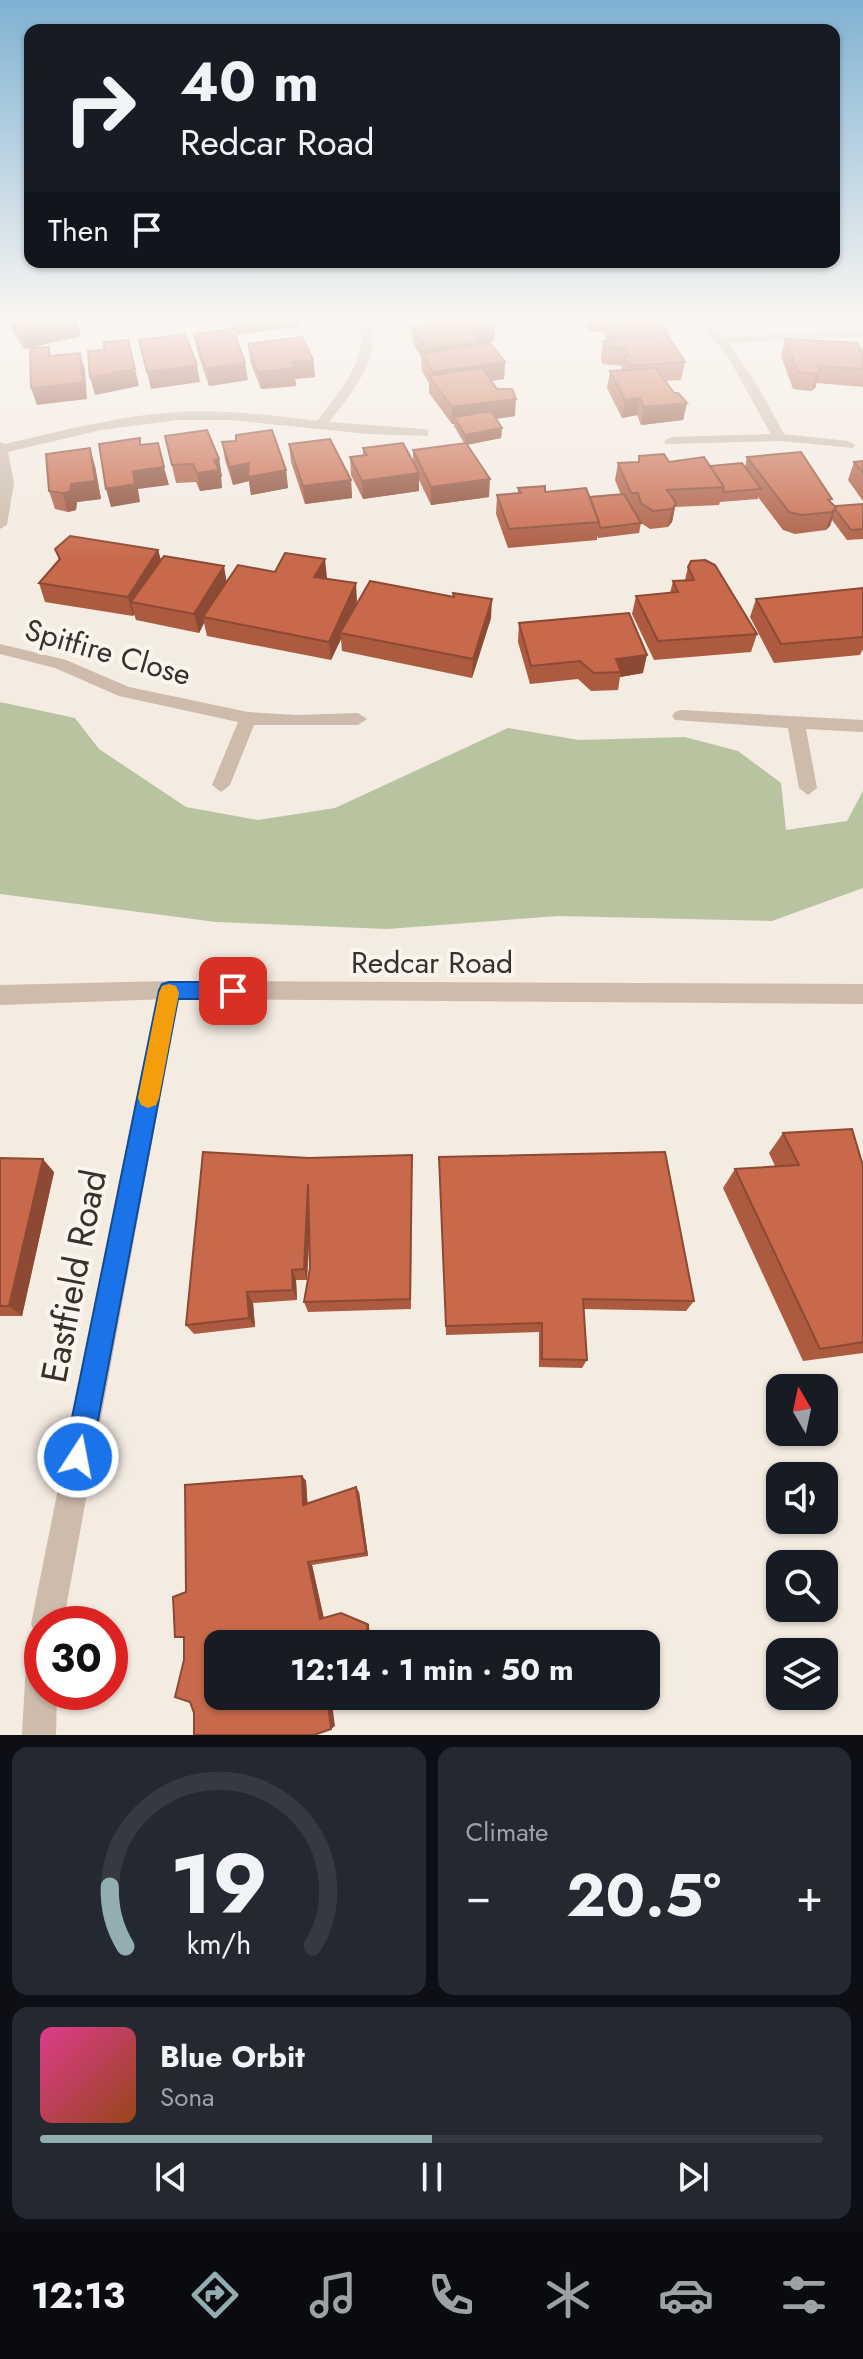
<!DOCTYPE html>
<html lang="en">
<head>
<meta charset="utf-8">
<style>
  body { margin:0; font-family:Jost,sans-serif; background:#242831; color:#f1f3f6; height:100vh; display:flex; flex-direction:column; font-size:30px; white-space:nowrap }
  * { box-sizing:border-box; margin:0 }
  p { font-size:26px; color:#9ea1a6 }
  .icon { flex:none; width:44px; height:44px; fill:none; stroke:currentColor; stroke-width:2; stroke-linecap:round; stroke-linejoin:round }
  .map { position:relative; height:1735px; overflow:hidden }
  .details { display:flex; flex-direction:column; gap:12px; padding:12px; background:#0d0f14; flex:1 }
  .details>* { flex:none }
  .banner { position:absolute; left:24px; top:24px; width:816px; height:244px; border-radius:16px; box-shadow:0 2px 6px #0004; background:#171b24; color:#f1f3f6; overflow:hidden }
  .needle { width:52px; rotate:351deg }
  .tools { position:absolute; left:766px; top:1374px; display:grid; gap:16px }
  .tools a { display:grid; place-items:center; width:72px; height:72px; border-radius:16px; background:#171b24; box-shadow:0 2px 6px #0004; font-size:40px }
  .speed { position:absolute; left:24px; top:1606px; display:flex; gap:16px; font-size:40px; font-weight:700; text-align:center }
  .speed>* { display:grid; place-content:center; width:104px; height:104px; border-radius:50%; background:#171b24; box-shadow:0 2px 6px #0004; line-height:1 }
  .speed .limit { border:12px solid #d22; background:#fff; color:#111 }
  .pin { position:absolute; display:grid; place-items:center; width:68px; height:68px; color:#fff; margin:-34px; border-radius:16px; box-shadow:0 4px 12px #0006 }
  .me { position:absolute; width:88px; margin:-44px; rotate:11deg; stroke-linejoin:round; filter:drop-shadow(0 0 6px #0008) }
  .turn { display:flex; align-items:center; gap:28px; height:168px; padding:0 24px; font-size:36px }
  .turn .icon { width:104px; height:104px; stroke-width:2.5 }
  .turn b { display:block; font-size:56px; line-height:68px }
  .then { display:flex; align-items:center; height:76px; padding:0 24px; background:#0003; gap:16px; font-size:30px }
  .big { font-size:60px; font-weight:700; line-height:1.1 }
  .details .widget { flex:1; display:flex; flex-direction:column; justify-content:center; gap:12px; min-width:0; padding:0 28px; border-radius:16px; background:#242831 }
  .details .dial { align-items:center; gap:0 }
  .dial svg { height:208px; overflow:visible; fill:none; stroke:#363941; stroke-width:7; stroke-linecap:round; text-anchor:middle }
  .dial text { fill:#f1f3f6; stroke:none }
  .song { display:flex; align-items:center; gap:24px }
  .cover { width:96px; height:96px; border-radius:12px; background:linear-gradient(135deg,hsl(330 70% 55%),hsl(20 70% 35%)) }
  .played { height:8px; border-radius:4px; background:linear-gradient(90deg,#92aeb2 50%,#363941 50%) }
  .keys { display:flex; justify-content:space-around; direction:ltr }
  .heat { display:flex; justify-content:space-between; align-items:center; font-size:44px; direction:ltr }
  .details .tiles { flex:1; display:grid; gap:12px; grid-template-columns:1fr 1fr }
  .widget:last-child { grid-column:span 2 }
  .trip { position:absolute; left:204px; top:1630px; width:456px; height:80px; border-radius:16px; background:#171b24; box-shadow:0 2px 6px #0004; font-weight:700; line-height:80px; text-align:center }
  .dock { display:flex; height:128px; justify-content:space-around; align-items:center; background:#090b0e; color:#9ea1a6 }
  .dock .icon { width:56px; height:56px }
  .dock .active { color:#92aeb2 }
  .dock b { font-size:36px; color:#f1f3f6 }
  .map>svg:first-child { display:block }
  .green { fill:#b8c4a0 }
  .lines { fill:none; stroke-linecap:round; stroke-linejoin:round }
  .minor { fill:#cdbbac; fill-rule:evenodd }
  .tertiary { fill:#cdbbac; fill-rule:evenodd }
  .wall { fill:#ac5a40 }
  .shaded-wall { fill:#8c4a34 }
  .building { fill:#c8694b; stroke:#8c4a34; stroke-width:2 }
  .route { fill:#1a73e8; stroke:#114b97; stroke-width:2 }
  .slow { fill:#f59e0b }
  .labels { text-anchor:middle; dominant-baseline:central; stroke-width:8; stroke-linejoin:round; paint-order:stroke }
  .street-label { font-size:30px; fill:#3b302b; stroke:#fbf5ee }
  .near-street-label { font-size:36px; fill:#3b302b; stroke:#fbf5ee }
</style>
</head>
<body>
<div class="map">
<svg width="863" height="1735" viewBox="0 0 863 1735">
  <rect width="100%" height="100%" fill="#f4ebe1"/>
  <path class="green" d="M 0,702 L 75,718 L 99,749 L 186,807 L 258,820 L 335,808 L 508,728 L 579,740 L 685,737 L 738,751 L 781,783 L 786,830 L 847,821 L 863,791 L 863,888 L 772,921 L 558,916 L 387,929 L 216,922 L 0,894 Z"/>
  <g class="lines">
    <g class="minor">
      <path d="M 360,316 L 370,316 C 382,358 354,390 329,422 L 423,429 L 428,430 L 428,436 L 368,434 L 230,420 L 177,420 L 101,430 L 8,452 L 14,483 L 7,525 L 0,529 L 0,442 L 5,444 C 61,431 118,416 175,412 C 223,409 270,415 317,421 C 343,388 368,359 360,316 Z"/>
      <path d="M 694,316 L 706,316 L 724,337 L 863,330 L 863,336 L 729,343 L 759,388 L 784,434 L 848,441 L 855,445 L 853,448 L 781,441 L 666,444 L 664,441 L 671,437 L 771,434 L 729,359 Z"/>
      <path d="M 0,644 L 66,660 L 129,687 L 248,712 L 296,715 L 358,713 L 367,719 L 358,725 L 254,725 L 230,785 L 221,792 L 212,785 L 238,722 L 119,696 L 55,668 L 0,654 Z"/>
      <path d="M 681,710 L 863,720 L 863,732 L 806,729 L 817,788 L 808,795 L 799,788 L 788,728 L 675,720 L 672,716 L 675,712 Z"/>
      <path d="M 169,981 L 177,983 L 180,990 L 63,1624 L 42,1624 L 42,1638 L 36,1635 L 31,1624 L 158,990 L 161,983 Z"/>
      <path d="M 42,1647 L 42,1692 L 57,1692 L 56,1735 L 22,1735 L 26,1663 L 30,1651 Z"/>
    </g>
    <path class="tertiary" d="M 169,981 L 863,984 L 863,1004 L 169,999 L 0,1005 L 0,985 Z"/>
  </g>
  <g class="wall">
    <path d="M 0,316 L 93,316 L 94,318 L 77,322 L 81,336 L 24,349 L 11,328 L 8,320 L 0,321 Z"/>
    <path d="M 228,316 L 298,316 L 299,326 L 235,335 L 248,380 L 209,386 L 197,351 L 194,334 L 232,329 Z"/>
    <path d="M 432,316 L 490,316 L 490,322 L 495,324 L 494,341 L 479,345 L 505,362 L 504,379 L 491,381 L 515,416 L 495,419 L 502,428 L 501,438 L 467,445 L 489,497 L 431,505 L 419,480 L 419,491 L 363,499 L 351,475 L 350,457 L 363,455 L 363,448 L 413,463 L 413,450 L 464,443 L 454,426 L 454,424 L 452,424 L 429,393 L 429,383 L 422,371 L 421,357 L 413,344 L 412,327 L 432,325 Z"/>
    <path d="M 585,316 L 657,316 L 668,332 L 667,335 L 685,362 L 681,380 L 665,381 L 674,393 L 687,403 L 683,420 L 641,425 L 637,415 L 622,418 L 607,388 L 610,371 L 621,370 L 622,366 L 602,364 L 601,359 L 603,342 L 607,340 L 607,338 L 604,332 L 593,332 L 586,328 L 587,320 Z"/>
    <path d="M 785,339 L 861,351 L 863,345 L 863,387 L 817,383 L 815,388 L 811,391 L 793,389 L 781,356 Z"/>
    <path d="M 248,344 L 313,360 L 315,377 L 295,379 L 296,386 L 261,389 L 250,361 Z"/>
    <path d="M 165,436 L 219,459 L 222,477 L 221,477 L 222,488 L 200,491 L 196,482 L 176,483 Z"/>
    <path d="M 236,441 L 286,470 L 288,488 L 251,495 L 249,481 L 233,485 L 225,460 L 222,442 Z"/>
    <path d="M 289,444 L 351,480 L 352,498 L 305,504 L 291,462 Z"/>
    <path d="M 639,456 L 669,462 L 710,466 L 745,467 L 747,457 L 831,503 L 835,506 L 863,504 L 863,539 L 847,540 L 832,520 L 830,526 L 826,530 L 795,534 L 783,530 L 758,497 L 758,499 L 720,502 L 719,505 L 675,507 L 672,522 L 668,527 L 650,529 L 641,523 L 639,533 L 598,538 L 597,536 L 597,540 L 508,548 L 496,514 L 497,495 L 518,494 L 518,488 L 590,497 L 621,495 L 615,480 L 618,463 L 638,462 Z"/>
    <path d="M 863,461 L 863,501 L 848,480 L 854,462 Z"/>
    <path d="M 95,466 L 101,499 L 77,502 L 76,510 L 68,512 L 55,509 L 49,491 Z"/>
    <path d="M 55,549 L 158,550 L 161,560 L 227,582 L 275,572 L 327,578 L 326,579 L 357,601 L 354,609 L 453,597 L 453,593 L 491,618 L 472,678 L 342,651 L 341,639 L 331,660 L 207,636 L 204,623 L 199,633 L 136,620 L 134,614 L 133,616 L 45,602 L 39,583 L 59,560 Z"/>
    <path d="M 688,567 L 757,634 L 751,652 L 654,660 L 632,614 L 636,596 L 670,593 L 673,581 L 685,580 Z"/>
    <path d="M 863,588 L 863,649 L 860,655 L 774,663 L 750,617 L 756,599 Z"/>
    <path d="M 519,623 L 643,673 L 620,677 L 618,690 L 591,691 L 578,679 L 530,684 L 518,642 Z"/>
    <path d="M 783,1133 L 863,1166 L 863,1353 L 803,1361 L 723,1188 L 735,1169 L 775,1166 L 769,1153 Z"/>
    <path d="M 439,1157 L 694,1301 L 686,1311 L 584,1309 L 587,1360 L 582,1368 L 539,1367 L 539,1332 L 446,1335 Z"/>
    <path d="M 0,1158 L 54,1172 L 22,1316 L 0,1316 Z"/>
    <path d="M 412,1169 L 411,1309 L 308,1312 L 304,1302 L 310,1268 L 309,1243 L 307,1280 L 296,1280 L 297,1300 L 253,1303 L 255,1327 L 194,1334 L 186,1325 Z"/>
    <path d="M 302,1476 L 306,1481 L 307,1504 L 359,1492 L 368,1556 L 312,1565 L 324,1618 L 341,1613 L 369,1624 L 218,1644 L 335,1726 L 194,1713 L 184,1660 L 186,1592 Z"/>
  </g>
  <g class="shaded-wall">
    <path d="M 0,316 L 6,316 L 8,320 L 0,321 Z"/>
    <path d="M 70,316 L 93,316 L 94,318 L 77,322 L 81,336 L 24,349 L 18,333 Z"/>
    <path d="M 474,316 L 490,316 L 490,325 L 495,324 L 494,341 L 479,344 L 479,358 L 427,362 L 426,348 L 438,337 L 438,321 Z"/>
    <path d="M 298,317 L 299,326 L 234,335 L 233,325 Z"/>
    <path d="M 80,353 L 85,370 L 87,399 L 37,405 L 31,388 Z"/>
    <path d="M 313,360 L 315,377 L 295,379 L 296,386 L 261,389 L 258,372 L 292,362 Z"/>
    <path d="M 505,362 L 504,379 L 438,388 L 433,381 L 433,372 Z"/>
    <path d="M 245,363 L 248,380 L 209,386 L 206,369 Z"/>
    <path d="M 197,365 L 200,382 L 151,389 L 147,372 Z"/>
    <path d="M 135,369 L 139,386 L 95,395 L 90,377 Z"/>
    <path d="M 820,370 L 815,388 L 811,391 L 817,374 Z"/>
    <path d="M 640,398 L 637,415 L 622,418 L 625,400 Z"/>
    <path d="M 516,399 L 515,416 L 458,424 L 454,417 L 454,424 L 452,424 L 452,407 Z"/>
    <path d="M 687,403 L 683,420 L 641,425 L 644,407 Z"/>
    <path d="M 502,428 L 501,438 L 465,445 L 465,435 Z"/>
    <path d="M 90,448 L 95,466 L 101,499 L 77,502 L 76,510 L 68,512 L 62,493 L 71,484 Z"/>
    <path d="M 219,459 L 222,477 L 221,477 L 222,488 L 200,491 L 197,473 L 214,460 Z"/>
    <path d="M 249,463 L 286,470 L 288,488 L 251,495 L 249,481 L 233,485 L 230,467 Z"/>
    <path d="M 164,467 L 169,485 L 138,489 L 140,502 L 111,507 L 106,489 L 133,471 Z"/>
    <path d="M 419,473 L 419,491 L 363,499 L 362,481 Z"/>
    <path d="M 490,479 L 489,497 L 431,505 L 431,487 Z"/>
    <path d="M 351,480 L 352,498 L 305,504 L 303,486 Z"/>
    <path d="M 676,503 L 672,522 L 668,527 L 672,509 Z"/>
    <path d="M 836,507 L 830,526 L 826,530 L 832,512 Z"/>
    <path d="M 158,550 L 163,568 L 131,602 L 134,614 L 133,616 L 128,597 Z"/>
    <path d="M 325,559 L 327,578 L 316,595 L 314,577 Z"/>
    <path d="M 224,566 L 227,584 L 203,617 L 204,623 L 199,633 L 194,614 Z"/>
    <path d="M 356,583 L 357,601 L 343,633 L 340,633 L 341,639 L 331,660 L 329,642 Z"/>
    <path d="M 492,599 L 491,618 L 472,678 L 473,659 Z"/>
    <path d="M 647,655 L 643,673 L 620,677 L 621,672 L 616,659 Z"/>
    <path d="M 43,1159 L 54,1172 L 22,1316 L 9,1306 Z"/>
    <path d="M 308,1184 L 311,1196 L 307,1280 L 304,1269 Z"/>
    <path d="M 292,1270 L 296,1280 L 297,1300 L 293,1290 Z"/>
    <path d="M 247,1292 L 253,1303 L 255,1327 L 249,1318 Z"/>
    <path d="M 302,1476 L 306,1481 L 308,1509 L 303,1505 Z"/>
    <path d="M 356,1487 L 359,1492 L 368,1556 L 366,1553 Z"/>
    <path d="M 308,1562 L 312,1565 L 324,1620 L 320,1619 Z"/>
    <path d="M 341,1613 L 369,1624 L 370,1644 L 368,1644 Z"/>
    <path d="M 327,1696 L 331,1696 L 335,1726 L 331,1729 Z"/>
  </g>
  <g class="building">
    <path d="M 8,316 L 74,316 L 76,319 L 18,333 Z"/>
    <path d="M 229,316 L 298,316 L 298,317 L 233,325 Z"/>
    <path d="M 435,316 L 474,316 L 438,321 Z"/>
    <path d="M 606,316 L 657,316 L 668,332 L 612,335 L 609,328 L 613,328 Z"/>
    <path d="M 484,319 L 495,324 L 471,329 L 479,341 L 426,348 L 412,327 Z"/>
    <path d="M 233,329 L 245,363 L 206,369 L 194,334 Z"/>
    <path d="M 185,334 L 197,365 L 147,372 L 139,340 Z"/>
    <path d="M 667,335 L 685,362 L 631,366 L 623,357 L 630,357 L 627,349 L 605,347 L 603,342 L 606,340 Z"/>
    <path d="M 302,337 L 313,360 L 292,362 L 294,368 L 258,372 L 248,344 Z"/>
    <path d="M 785,339 L 857,343 L 863,355 L 863,369 L 818,366 L 820,370 L 817,374 L 798,372 Z"/>
    <path d="M 128,340 L 135,369 L 90,377 L 88,351 L 104,350 L 104,342 Z"/>
    <path d="M 490,343 L 505,362 L 433,372 L 421,354 Z"/>
    <path d="M 49,347 L 49,356 L 80,353 L 83,382 L 31,388 L 30,348 Z"/>
    <path d="M 482,368 L 497,389 L 512,389 L 516,399 L 452,407 L 429,376 Z"/>
    <path d="M 656,368 L 674,393 L 678,393 L 687,403 L 644,407 L 640,398 L 625,400 L 610,371 Z"/>
    <path d="M 491,411 L 502,428 L 465,435 L 454,417 Z"/>
    <path d="M 207,430 L 219,459 L 214,460 L 219,470 L 197,473 L 193,464 L 172,465 L 165,436 Z"/>
    <path d="M 272,430 L 286,470 L 248,477 L 249,463 L 230,467 L 222,442 L 236,441 L 236,435 Z"/>
    <path d="M 140,438 L 140,445 L 158,443 L 164,467 L 133,471 L 135,484 L 106,489 L 99,444 Z"/>
    <path d="M 330,439 L 351,480 L 303,486 L 289,444 Z"/>
    <path d="M 403,443 L 419,473 L 362,481 L 350,457 L 367,455 L 363,448 Z"/>
    <path d="M 466,443 L 490,479 L 431,487 L 413,450 Z"/>
    <path d="M 90,448 L 95,481 L 71,484 L 70,492 L 62,493 L 49,491 L 46,454 Z"/>
    <path d="M 801,452 L 832,499 L 828,500 L 836,507 L 832,512 L 801,515 L 789,512 L 747,457 Z"/>
    <path d="M 664,454 L 669,462 L 704,457 L 724,487 L 667,490 L 676,503 L 672,509 L 653,511 L 641,503 L 638,493 L 631,493 L 618,463 L 639,462 L 639,456 Z"/>
    <path d="M 863,461 L 863,473 L 854,462 Z"/>
    <path d="M 742,463 L 761,489 L 723,492 L 724,487 L 710,466 Z"/>
    <path d="M 545,486 L 545,492 L 586,488 L 599,522 L 509,529 L 497,495 L 521,493 L 518,488 Z"/>
    <path d="M 624,494 L 641,523 L 600,528 L 599,522 L 590,497 Z"/>
    <path d="M 863,504 L 863,529 L 851,530 L 835,509 L 836,507 L 835,506 Z"/>
    <path d="M 70,536 L 158,550 L 128,597 L 39,583 L 60,559 L 55,549 Z"/>
    <path d="M 285,553 L 325,559 L 314,577 L 356,583 L 329,642 L 203,617 L 238,565 L 275,572 Z"/>
    <path d="M 164,556 L 224,566 L 194,614 L 131,602 Z"/>
    <path d="M 705,560 L 715,565 L 757,634 L 658,641 L 636,596 L 678,592 L 673,581 L 694,580 L 688,567 L 691,561 Z"/>
    <path d="M 370,581 L 454,597 L 453,593 L 492,599 L 473,659 L 340,633 Z"/>
    <path d="M 863,588 L 863,637 L 781,644 L 756,599 Z"/>
    <path d="M 629,613 L 647,655 L 616,659 L 621,672 L 594,673 L 580,661 L 531,666 L 519,623 Z"/>
    <path d="M 852,1129 L 863,1166 L 863,1342 L 820,1349 L 735,1169 L 799,1165 L 783,1133 Z"/>
    <path d="M 203,1152 L 309,1158 L 412,1155 L 410,1299 L 304,1302 L 310,1268 L 308,1184 L 304,1269 L 292,1270 L 293,1290 L 247,1292 L 249,1318 L 186,1325 Z"/>
    <path d="M 665,1152 L 694,1301 L 583,1299 L 587,1360 L 542,1359 L 542,1323 L 446,1326 L 439,1157 Z"/>
    <path d="M 0,1158 L 43,1159 L 9,1306 L 0,1306 Z"/>
    <path d="M 302,1476 L 303,1505 L 356,1487 L 366,1553 L 308,1562 L 320,1619 L 341,1613 L 367,1624 L 368,1644 L 218,1644 L 218,1696 L 327,1696 L 331,1729 L 314,1735 L 194,1735 L 194,1713 L 190,1702 L 175,1697 L 184,1660 L 184,1637 L 175,1637 L 173,1597 L 186,1592 L 185,1485 Z"/>
  </g>
  <linearGradient id="sky" x2="0" y2="1"><stop stop-color="#7eb2d2"/><stop offset="0.57" stop-color="#faf6f2"/><stop offset="1" stop-color="#faf6f2" stop-opacity="0"/></linearGradient>
  <rect width="863" height="559" fill="url(#sky)"/>
  <path class="route" d="M 169,982 L 233,982 L 240,985 L 243,991 L 240,997 L 233,999 L 178,999 L 91,1457 L 87,1466 L 78,1470 L 68,1466 L 64,1457 L 159,990 L 162,984 Z"/>
  <path class="slow" d="M 169,984 L 176,986 L 179,993 L 159,1098 L 156,1105 L 148,1108 L 141,1105 L 138,1098 L 159,993 L 162,986 Z"/>
  <g class="labels">
    <g class="street-label">
      <text transform="translate(108 652) rotate(16)">Spitfire Close</text>
      <text x="432" y="962">Redcar Road</text>
    </g>
    <g class="near-street-label">
      <text transform="translate(73 1276) rotate(-79)">Eastfield Road</text>
    </g>
  </g>
</svg>
<div class="tools">
<a><svg class="needle" viewBox="-14 -14 28 28"><path d="M0-13l5 13h-10z" fill="#e53935"/><path d="M0 13l5-13h-10z" fill="#9ea1a6"/></svg></a>
<a><svg class="icon" aria-label="sound" viewBox="0 0 24 24"><path d="M4 9h4l5-4v14l-5-4H4zM17 9q2 3 0 6"/></svg></a>
<a><svg class="icon" aria-label="search" viewBox="0 0 24 24"><circle cx="10" cy="10" r="6"/><path d="M15 15l6 6"/></svg></a>
<a><svg class="icon" aria-label="layers" viewBox="0 0 24 24"><path d="M12 4l9 5-9 5-9-5zM3 14l9 5 9-5"/></svg></a>
</div>
<div class="speed"><div class="limit">30</div></div>
<div class="pin" style="left:233px;top:991px;background:#d93025"><svg class="icon" aria-label="arrive" viewBox="0 0 24 24"><path d="M6 21V4h12l-3 4 3 4H6"/></svg></div>
<svg class="me" style="left:78px;top:1457px" viewBox="-20 -20 40 40"><circle r="17" fill="#1a73e8" stroke="#fff" stroke-width="3"/><path d="M0-11L8 9 0 5-8 9z" fill="#fff"/></svg>
<div class="trip">12:14 · 1 min · 50 m</div>
<div class="banner">
<div class="turn"><svg class="icon" aria-label="right" viewBox="0 0 24 24"><path d="M7 20v-9h11M14 6l5 5-5 5"/></svg><div><b>40 m</b>Redcar Road</div></div>
<div class="then">Then<svg class="icon" aria-label="arrive" viewBox="0 0 24 24"><path d="M6 21V4h12l-3 4 3 4H6"/></svg></div>
</div>
</div>
<section class="details">
<div class="tiles">
<div class="widget dial"><svg viewBox="0 0 100 80">
<path d="M14 69A42 42 0 1 1 86 69"/>
<path d="M14 69A42 42 0 0 1 8 46" stroke="#92aeb2"/>
<text x="50" y="56" font-size="32" font-weight="700">19</text>
<text x="50" y="72" font-size="11">km/h</text>
</svg></div>
<div class="widget"><p>Climate</p>
<div class="heat"><a>−</a><b class="big">20.5°</b><a>+</a></div>
</div>
<div class="widget">
<div class="song"><i class="cover"></i><div><b>Blue Orbit</b><p>Sona</p></div></div>
<div class="played"></div>
<div class="keys"><svg class="icon" aria-label="previous" viewBox="0 0 24 24"><path d="M18 5L8 12l10 7zM5 5v14"/></svg><svg class="icon" aria-label="pause" viewBox="0 0 24 24"><path d="M8 5v14M16 5v14"/></svg><svg class="icon" aria-label="next" viewBox="0 0 24 24"><path d="M6 5l10 7-10 7zM19 5v14"/></svg></div>
</div>
</div>
</section>
<nav class="dock">
<b>12:13</b>
<svg class="icon active" aria-label="directions" viewBox="0 0 24 24"><path d="M12 3l9 9-9 9-9-9zM9 14v-3h6M13 9l2 2-2 2"/></svg>
<svg class="icon" aria-label="music" viewBox="0 0 24 24"><path d="M9 18V5l10-2v13"/><circle cx="6" cy="18" r="3"/><circle cx="16" cy="16" r="3"/></svg>
<svg class="icon" aria-label="phone" viewBox="0 0 24 24"><path d="M5 4h4l2 5-3 2q2 4 5 5l2-3 5 2v4C11 20 4 13 5 4z"/></svg>
<svg class="icon" aria-label="climate" viewBox="0 0 24 24"><path d="M12 3v18M4 7l16 10M4 17L20 7"/></svg>
<svg class="icon" aria-label="car" viewBox="0 0 24 24"><path d="M5 17H2v-5l4-1 3-4h7l3 4 3 1v5h-3M9 17h6M6 11h13"/><circle cx="7" cy="17" r="2"/><circle cx="17" cy="17" r="2"/></svg>
<svg class="icon" aria-label="filters" viewBox="0 0 24 24"><path d="M4 7h16M4 17h16"/><circle cx="9" cy="7" r="2"/><circle cx="15" cy="17" r="2"/></svg>
</nav>
</body>
</html>
